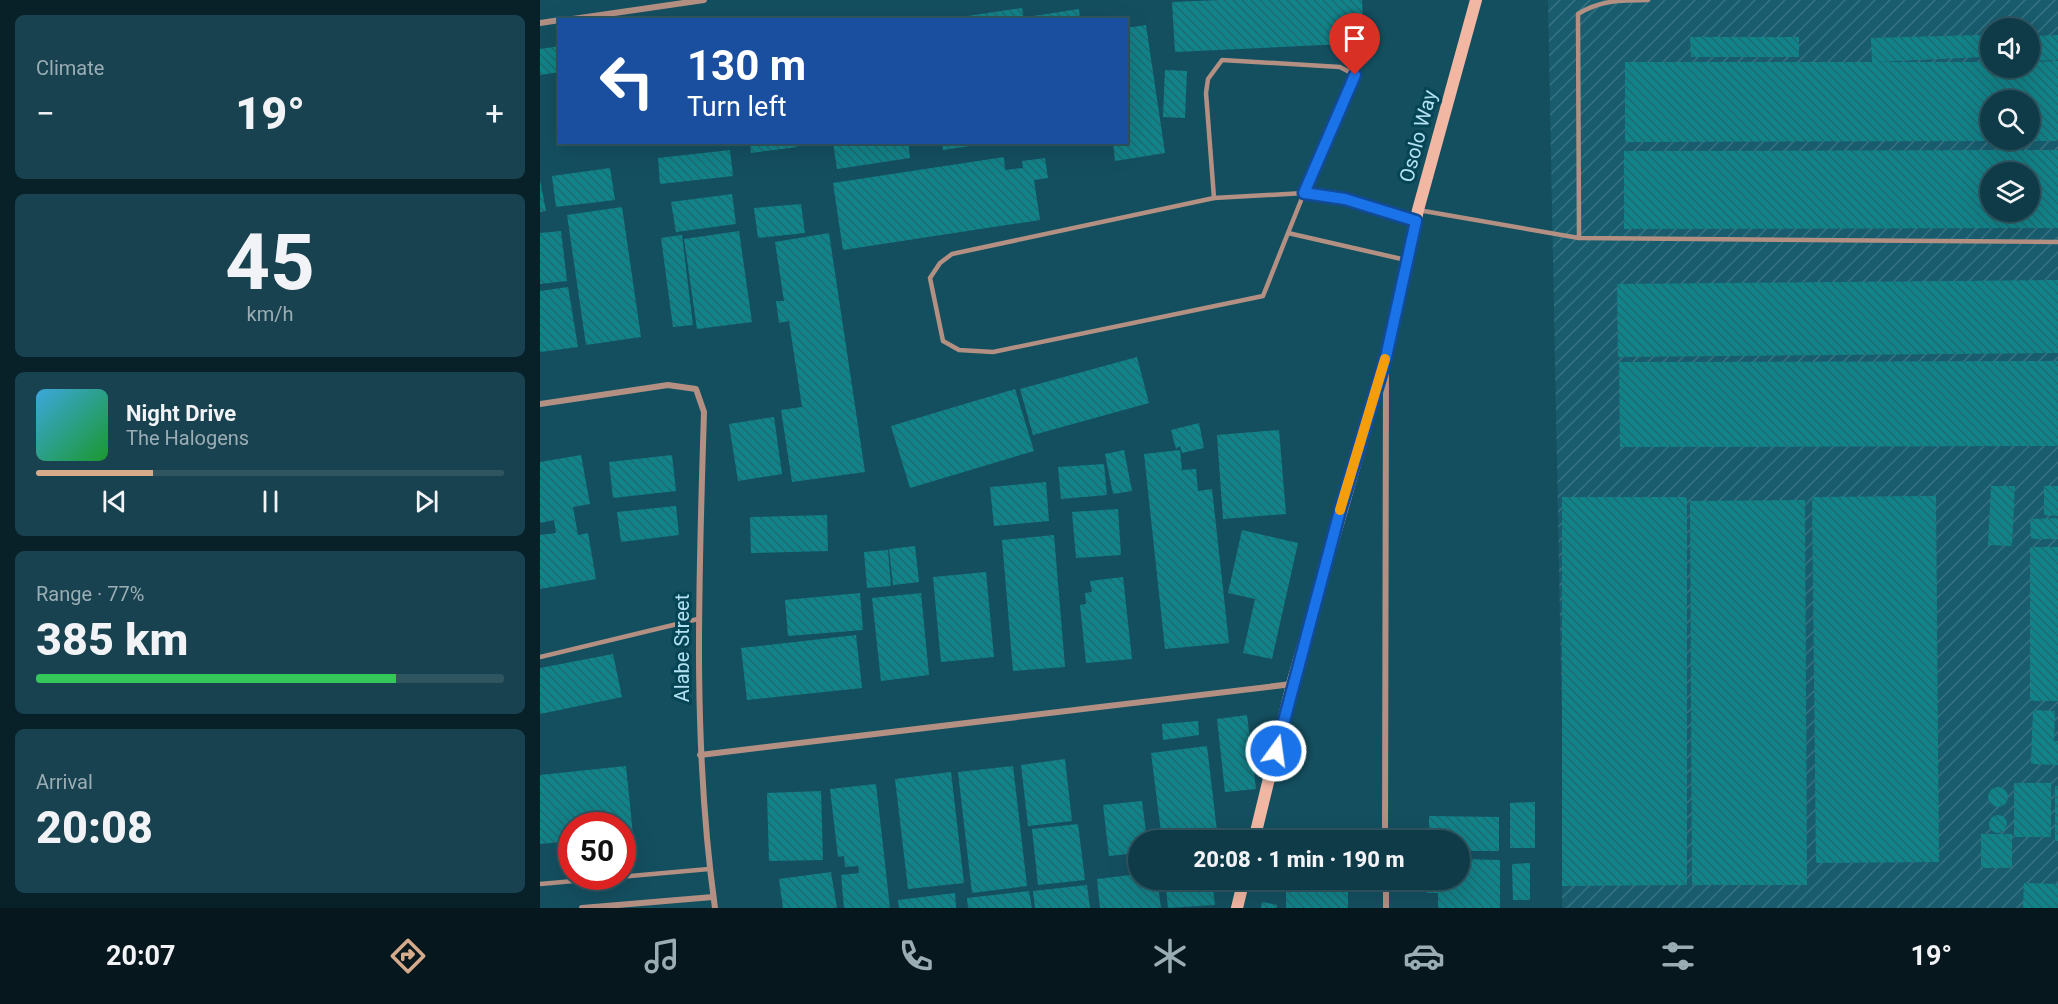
<!DOCTYPE html>
<html lang="en">
<head>
<meta charset="utf-8">
<style>
  body { margin:0; font-family:Roboto,sans-serif; background:#18424f; color:#f1f3f6; height:100vh; display:flex; flex-direction:column; font-size:22px; white-space:nowrap }
  * { box-sizing:border-box; margin:0 }
  p { font-size:20px; color:#9badb4 }
  .icon { flex:none; width:33px; height:33px; fill:none; stroke:currentColor; stroke-width:2; stroke-linecap:round; stroke-linejoin:round }
  .map { position:relative; flex:1; overflow:hidden }
  .side { display:flex; flex-direction:column; gap:15px; padding:15px; background:#082028; width:540px }
  .side>* { flex:none }
  .hud { position:absolute; left:18px; top:18px; width:570px; height:126px; border-radius:0px; box-shadow:0 6px 24px #0002,0 0 0 2px #2f5560; background:#1a4fa0; color:#fff; overflow:hidden }
  .fabs { position:absolute; left:1440px; top:18px; display:grid; gap:12px }
  .fabs a { display:grid; place-items:center; width:60px; height:60px; border-radius:50%; background:#0f3b48; box-shadow:0 6px 24px #0002,0 0 0 2px #2f5560; font-size:30px }
  .speed { position:absolute; left:18px; top:812px; display:flex; gap:12px; font-size:30px; font-weight:700; text-align:center }
  .speed>* { display:grid; place-content:center; width:78px; height:78px; border-radius:50%; background:#0f3b48; box-shadow:0 6px 24px #0002,0 0 0 2px #2f5560; line-height:1 }
  .speed .limit { border:9px solid #d22; background:#fff; color:#111 }
  .pin { position:absolute; display:grid; place-items:center; width:51px; height:51px; color:#fff; margin:-62px -26px; border-radius:50% 50% 50% 0; rotate:-45deg; box-shadow:0 0 6px #0007 }
  .pin .icon { rotate:45deg }
  .me { position:absolute; width:66px; margin:-33px; rotate:14deg; stroke-linejoin:round; filter:drop-shadow(0 0 4px #0008) }
  .turn { display:flex; align-items:center; gap:21px; height:126px; padding:0 30px; font-size:27px }
  .turn .icon { width:78px; height:78px; stroke-width:2.5 }
  .turn b { display:block; font-size:42px; line-height:51px }
  .big { font-size:45px; font-weight:800; line-height:1.1 }
  .side .card { flex:1; display:flex; flex-direction:column; justify-content:center; gap:9px; min-width:0; padding:0 21px; border-radius:9px; background:#18424f }
  .side .dial { align-items:center; gap:0 }
  .dial b { font-size:78px; line-height:1 }
  .song { display:flex; align-items:center; gap:18px }
  .cover { width:72px; height:72px; border-radius:9px; background:linear-gradient(135deg,hsl(200 70% 55%),hsl(130 70% 35%)) }
  .played { height:6px; border-radius:3px; background:linear-gradient(90deg,#d6ab8b 25%,#2f5560 25%) }
  .keys { display:flex; justify-content:space-around; direction:ltr }
  .heat { display:flex; justify-content:space-between; align-items:center; font-size:33px; direction:ltr }
  .charge { height:9px; border-radius:4px; background:linear-gradient(90deg,#34c759 77%,#2f5560 0) }
  .trip { position:absolute; left:588px; top:830px; width:342px; height:60px; border-radius:30px; background:#0f3b48; box-shadow:0 6px 24px #0002,0 0 0 2px #2f5560; font-weight:800; line-height:60px; text-align:center }
  .tabs { display:flex; height:96px; justify-content:space-around; align-items:center; background:#06181d; color:#9badb4 }
  .tabs .icon { width:42px; height:42px }
  .tabs .selected { color:#d6ab8b }
  .tabs b { font-size:27px; color:#f1f3f6 }
  main { display:flex; flex:1; min-height:0 }
  .map>svg:first-child { display:block }
  .industrial { fill:url(#industrial-furrows); fill-rule:evenodd }
  .building { fill:url(#building-back-hatch); fill-rule:evenodd }
  .lines { fill:none; stroke-linecap:round; stroke-linejoin:round }
  .service { stroke:#b49083; stroke-width:4.5 }
  .minor { stroke:#b49083; stroke-width:6 }
  .secondary { stroke:#f1b7a3; stroke-width:12 }
  .route-casing { stroke:#114b97; stroke-width:15 }
  .route { stroke:#1a73e8; stroke-width:10 }
  .slow { stroke:#f59e0b; stroke-width:10 }
  .labels { text-anchor:middle; dominant-baseline:central; stroke-width:6; stroke-linejoin:round; paint-order:stroke }
  .street-label { font-size:20px; fill:#b2e1f1; stroke:#044454 }
</style>
</head>
<body>
<main>
<section class="side">
<div class="card"><p>Climate</p>
<div class="heat"><a>−</a><b class="big">19°</b><a>+</a></div>
</div>
<div class="card dial"><b>45</b><p>km/h</p></div>
<div class="card">
<div class="song"><i class="cover"></i><div><b>Night Drive</b><p>The Halogens</p></div></div>
<div class="played"></div>
<div class="keys"><svg class="icon" aria-label="previous" viewBox="0 0 24 24"><path d="M18 5L8 12l10 7zM5 5v14"/></svg><svg class="icon" aria-label="pause" viewBox="0 0 24 24"><path d="M8 5v14M16 5v14"/></svg><svg class="icon" aria-label="next" viewBox="0 0 24 24"><path d="M6 5l10 7-10 7zM19 5v14"/></svg></div>
</div>
<div class="card"><p>Range · 77%</p><b class="big">385 km</b><div class="charge"></div></div>
<div class="card"><p>Arrival</p><b class="big">20:08</b></div>
</section>
<div class="map">
<svg width="1518" height="908" viewBox="0 0 1518 908">
  <defs>
    <pattern id="industrial-furrows" width="10" height="10" patternUnits="userSpaceOnUse" patternTransform="scale(1.5)"><rect width="10" height="10" fill="#185c6d"/><path d="M-1 1l2-2M0 10L10 0M9 11l2-2" fill="none" stroke="#377382"/></pattern>
    <pattern id="building-back-hatch" width="6" height="6" patternUnits="userSpaceOnUse" patternTransform="scale(1.5)"><rect width="6" height="6" fill="#11848a"/><path d="M-1 5l2 2M0 0l6 6M5-1l2 2" fill="none" stroke="#1f6a70"/></pattern>
  </defs>
  <rect width="100%" height="100%" fill="#144f60"/>
  <path class="industrial" d="M 1008,0 L 1518,0 L 1518,908 L 1022,908 L 1023,775 ZM 1450,28 L 1490,28 L 1490,68 L 1450,68 ZM 1450,100 L 1490,100 L 1490,140 L 1450,140 ZM 1450,172 L 1490,172 L 1490,212 L 1450,212 Z"/>
  <g class="building">
    <path d="M 680,0 L 822,0 L 824,43 L 635,52 L 632,2 Z"/>
    <path d="M 482,8 L 484,20 L 414,20 L 414,18 Z"/>
    <path d="M 539,9 L 540,20 L 487,20 L 487,17 Z"/>
    <path d="M 606,25 L 625,153 L 575,161 L 573,142 L 586,142 L 586,28 Z"/>
    <path d="M 1441,35 L 1442,57 L 1335,62 L 1450,62 L 1450,68 L 1490,68 L 1490,62 L 1518,61 L 1518,141 L 1490,141 L 1490,100 L 1450,100 L 1450,141 L 1085,142 L 1085,62 L 1332,62 L 1331,38 Z"/>
    <path d="M 1518,35 L 1518,60 L 1490,61 L 1490,36 Z"/>
    <path d="M 1150,37 L 1259,37 L 1259,57 L 1151,57 Z"/>
    <path d="M 20,46 L 20,72 L 0,75 L 0,49 Z"/>
    <path d="M 625,70 L 647,71 L 645,118 L 623,117 Z"/>
    <path d="M 120,142 L 136,142 L 136,144 L 120,146 Z"/>
    <path d="M 210,142 L 257,142 L 257,147 L 211,153 Z"/>
    <path d="M 368,142 L 370,158 L 297,169 L 293,143 Z"/>
    <path d="M 402,142 L 444,142 L 444,144 L 403,150 Z"/>
    <path d="M 190,150 L 193,176 L 120,184 L 118,158 Z"/>
    <path d="M 1518,150 L 1518,228 L 1084,229 L 1084,151 ZM 1450,172 L 1490,172 L 1490,212 L 1450,212 Z"/>
    <path d="M 464,157 L 465,170 L 483,168 L 482,161 L 505,158 L 508,178 L 494,180 L 500,220 L 303,250 L 293,183 Z"/>
    <path d="M 70,168 L 75,200 L 16,207 L 12,176 Z"/>
    <path d="M 0,180 L 6,211 L 0,212 Z"/>
    <path d="M 192,194 L 196,224 L 136,232 L 131,202 Z"/>
    <path d="M 261,204 L 265,233 L 218,238 L 214,208 Z"/>
    <path d="M 82,207 L 101,337 L 46,345 L 27,215 Z"/>
    <path d="M 21,231 L 27,281 L 0,284 L 0,233 Z"/>
    <path d="M 199,231 L 212,322 L 157,329 L 144,239 Z"/>
    <path d="M 289,233 L 325,472 L 252,482 L 241,410 L 262,407 L 249,321 L 239,323 L 236,301 L 244,301 L 235,242 Z"/>
    <path d="M 142,235 L 153,325 L 133,327 L 121,238 Z"/>
    <path d="M 1518,280 L 1518,353 L 1078,357 L 1077,284 Z"/>
    <path d="M 28,287 L 38,347 L 0,352 L 0,291 Z"/>
    <path d="M 597,357 L 609,403 L 493,435 L 480,389 Z"/>
    <path d="M 1518,361 L 1518,446 L 1080,447 L 1079,362 Z"/>
    <path d="M 475,389 L 494,451 L 370,488 L 351,426 Z"/>
    <path d="M 234,417 L 242,474 L 198,481 L 189,424 Z"/>
    <path d="M 659,423 L 664,448 L 642,453 L 640,446 L 636,449 L 631,430 Z"/>
    <path d="M 739,430 L 746,514 L 683,519 L 677,435 Z"/>
    <path d="M 584,450 L 592,491 L 573,494 L 565,454 Z"/>
    <path d="M 640,450 L 642,470 L 656,469 L 658,491 L 672,489 L 689,643 L 625,649 L 604,454 Z"/>
    <path d="M 41,455 L 50,504 L 33,507 L 38,535 L 48,533 L 56,579 L 0,589 L 0,535 L 16,533 L 14,520 L 0,523 L 0,462 Z"/>
    <path d="M 132,455 L 136,491 L 73,498 L 69,462 Z"/>
    <path d="M 564,464 L 567,495 L 521,499 L 518,467 Z"/>
    <path d="M 506,482 L 509,521 L 454,526 L 450,487 Z"/>
    <path d="M 1451,486 L 1475,486 L 1472,546 L 1448,545 Z"/>
    <path d="M 1504,486 L 1518,486 L 1518,516 L 1504,515 Z"/>
    <path d="M 1396,496 L 1399,862 L 1276,863 L 1272,497 Z"/>
    <path d="M 1022,497 L 1147,497 L 1147,885 L 1022,886 Z"/>
    <path d="M 1265,500 L 1267,885 L 1152,885 L 1150,501 Z"/>
    <path d="M 136,506 L 139,535 L 81,542 L 77,512 Z"/>
    <path d="M 578,509 L 581,555 L 536,558 L 532,512 Z"/>
    <path d="M 287,515 L 288,551 L 211,553 L 210,517 Z"/>
    <path d="M 1518,518 L 1518,539 L 1491,539 L 1490,519 Z"/>
    <path d="M 702,530 L 758,543 L 732,659 L 703,653 L 715,599 L 688,593 Z"/>
    <path d="M 514,535 L 525,667 L 473,671 L 462,540 Z"/>
    <path d="M 375,546 L 379,582 L 353,585 L 349,549 Z"/>
    <rect x="1490" y="547" width="28" height="154"/>
    <path d="M 348,550 L 351,586 L 327,588 L 324,552 Z"/>
    <path d="M 446,572 L 454,657 L 401,662 L 393,577 Z"/>
    <path d="M 583,577 L 592,659 L 546,663 L 540,605 L 546,604 L 545,593 L 552,592 L 550,581 Z"/>
    <path d="M 320,593 L 323,630 L 248,636 L 245,600 Z"/>
    <path d="M 381,593 L 389,675 L 341,681 L 332,598 Z"/>
    <path d="M 316,635 L 322,688 L 207,700 L 201,648 Z"/>
    <path d="M 73,654 L 82,697 L 0,714 L 0,668 Z"/>
    <path d="M 1493,710 L 1515,711 L 1514,741 L 1518,741 L 1518,765 L 1491,764 Z"/>
    <path d="M 707,715 L 716,789 L 685,792 L 677,719 Z"/>
    <path d="M 658,721 L 659,735 L 623,740 L 622,724 Z"/>
    <path d="M 667,746 L 678,840 L 622,840 L 611,753 Z"/>
    <path d="M 525,759 L 532,821 L 488,826 L 481,765 Z"/>
    <path d="M 86,766 L 93,835 L 82,836 L 82,825 L 32,825 L 32,841 L 0,844 L 0,775 Z"/>
    <path d="M 473,766 L 487,886 L 432,893 L 418,772 Z"/>
    <path d="M 411,772 L 424,883 L 368,889 L 355,779 Z"/>
    <rect x="1474" y="783" width="37" height="54"/>
    <path d="M 336,784 L 350,908 L 304,908 L 301,875 L 319,873 L 318,866 L 305,867 L 304,856 L 298,857 L 290,789 Z"/>
    <rect x="1515" y="786" width="3" height="55"/>
    <circle cx="1458" cy="797" r="10"/>
    <path d="M 281,791 L 283,860 L 229,861 L 227,793 Z"/>
    <path d="M 602,801 L 607,840 L 598,840 L 598,853 L 569,856 L 563,805 Z"/>
    <path d="M 995,802 L 995,848 L 970,848 L 970,803 Z"/>
    <circle cx="1458" cy="824" r="9"/>
    <path d="M 889,816 L 959,817 L 959,851 L 920,851 L 920,840 L 889,840 Z"/>
    <path d="M 538,824 L 545,880 L 498,885 L 492,829 Z"/>
    <rect x="1441" y="834" width="31" height="34"/>
    <path d="M 920,859 L 960,860 L 960,908 L 898,908 L 898,893 L 887,893 L 887,879 L 920,879 Z"/>
    <path d="M 990,863 L 990,900 L 973,900 L 972,864 Z"/>
    <path d="M 291,872 L 297,908 L 243,908 L 239,879 Z"/>
    <path d="M 598,874 L 598,879 L 617,879 L 621,908 L 560,908 L 557,879 Z"/>
    <path d="M 625,879 L 672,879 L 675,905 L 628,908 Z"/>
    <rect x="746" y="879" width="62" height="29"/>
    <path d="M 1484,883 L 1518,884 L 1518,908 L 1483,908 Z"/>
    <path d="M 547,885 L 550,908 L 495,908 L 493,891 Z"/>
    <path d="M 489,891 L 492,908 L 428,908 L 427,898 Z"/>
    <path d="M 415,893 L 416,908 L 359,908 L 358,900 Z"/>
    <path d="M 722,902 L 737,905 L 737,908 L 721,908 Z"/>
  </g>
  <g class="lines">
    <g class="service">
      <path d="M 674,198 L 666,93 L 668,79 L 682,60 L 800,67 L 815,75 L 811,89 L 764,193 L 805,199 L 873,220"/>
      <path d="M 878,210 L 1039,238 L 1518,242"/>
      <path d="M 748,233 L 764,193 L 674,198 L 412,254 L 400,263 L 390,278 L 403,341 L 419,350 L 453,352 L 723,296 L 748,233 L 866,260"/>
      <path d="M 1039,238 L 1038,14 C 1060,0 1082,0 1108,0"/>
      <path d="M 0,657 L 158,619"/>
      <path d="M 0,884 L 169,869"/>
    </g>
    <g class="minor">
      <path d="M 26,20 L 164,0"/>
      <path d="M 0,23 L 20,20"/>
      <path d="M 0,404 L 128,385 L 156,389 L 164,412 C 159,578 152,743 175,908"/>
      <path d="M 160,755 L 752,684"/>
      <path d="M 845,840 L 846,373"/>
      <path d="M 846,879 L 846,908"/>
      <path d="M 42,908 L 173,897"/>
    </g>
    <g class="secondary">
      <path d="M 714,840 L 752,684 L 846,357 L 878,210 L 936,0"/>
      <path d="M 697,908 L 704,879"/>
    </g>
  </g>
  <g class="lines">
    <g class="route-casing">
      <path id="route" d="M 736,751 L 801,507 L 846,357 L 876,221 L 805,199 L 764,193 L 815,75"/>
    </g>
    <use href="#route" class="route"/>
    <path class="slow" d="M 800,510 L 845,359"/>
  </g>
  <g class="labels">
    <g class="street-label">
      <text transform="translate(878 136) rotate(-75)">Osolo Way</text>
      <text transform="translate(142 648) rotate(-90)">Alabe Street</text>
    </g>
  </g>
</svg>
<div class="fabs">
<a><svg class="icon" aria-label="sound" viewBox="0 0 24 24"><path d="M4 9h4l5-4v14l-5-4H4zM17 9q2 3 0 6"/></svg></a>
<a><svg class="icon" aria-label="search" viewBox="0 0 24 24"><circle cx="10" cy="10" r="6"/><path d="M15 15l6 6"/></svg></a>
<a><svg class="icon" aria-label="layers" viewBox="0 0 24 24"><path d="M12 4l9 5-9 5-9-5zM3 14l9 5 9-5"/></svg></a>
</div>
<div class="speed"><div class="limit">50</div></div>
<div class="pin" style="left:815px;top:75px;background:#d93025"><svg class="icon" aria-label="arrive" viewBox="0 0 24 24"><path d="M6 21V4h12l-3 4 3 4H6"/></svg></div>
<svg class="me" style="left:736px;top:751px" viewBox="-20 -20 40 40"><circle r="17" fill="#1a73e8" stroke="#fff" stroke-width="3"/><path d="M0-11L8 9 0 5-8 9z" fill="#fff"/></svg>
<div class="trip">20:08 · 1 min · 190 m</div>
<div class="hud">
<div class="turn"><svg class="icon" aria-label="left" viewBox="0 0 24 24"><path d="M17 20v-9H6M10 6l-5 5 5 5"/></svg><div><b>130 m</b>Turn left</div></div>
</div>
</div>
</main>
<nav class="tabs">
<b>20:07</b>
<svg class="icon selected" aria-label="directions" viewBox="0 0 24 24"><path d="M12 3l9 9-9 9-9-9zM9 14v-3h6M13 9l2 2-2 2"/></svg>
<svg class="icon" aria-label="music" viewBox="0 0 24 24"><path d="M9 18V5l10-2v13"/><circle cx="6" cy="18" r="3"/><circle cx="16" cy="16" r="3"/></svg>
<svg class="icon" aria-label="phone" viewBox="0 0 24 24"><path d="M5 4h4l2 5-3 2q2 4 5 5l2-3 5 2v4C11 20 4 13 5 4z"/></svg>
<svg class="icon" aria-label="climate" viewBox="0 0 24 24"><path d="M12 3v18M4 7l16 10M4 17L20 7"/></svg>
<svg class="icon" aria-label="car" viewBox="0 0 24 24"><path d="M5 17H2v-5l4-1 3-4h7l3 4 3 1v5h-3M9 17h6M6 11h13"/><circle cx="7" cy="17" r="2"/><circle cx="17" cy="17" r="2"/></svg>
<svg class="icon" aria-label="filters" viewBox="0 0 24 24"><path d="M4 7h16M4 17h16"/><circle cx="9" cy="7" r="2"/><circle cx="15" cy="17" r="2"/></svg>
<b>19°</b>
</nav>
</body>
</html>
